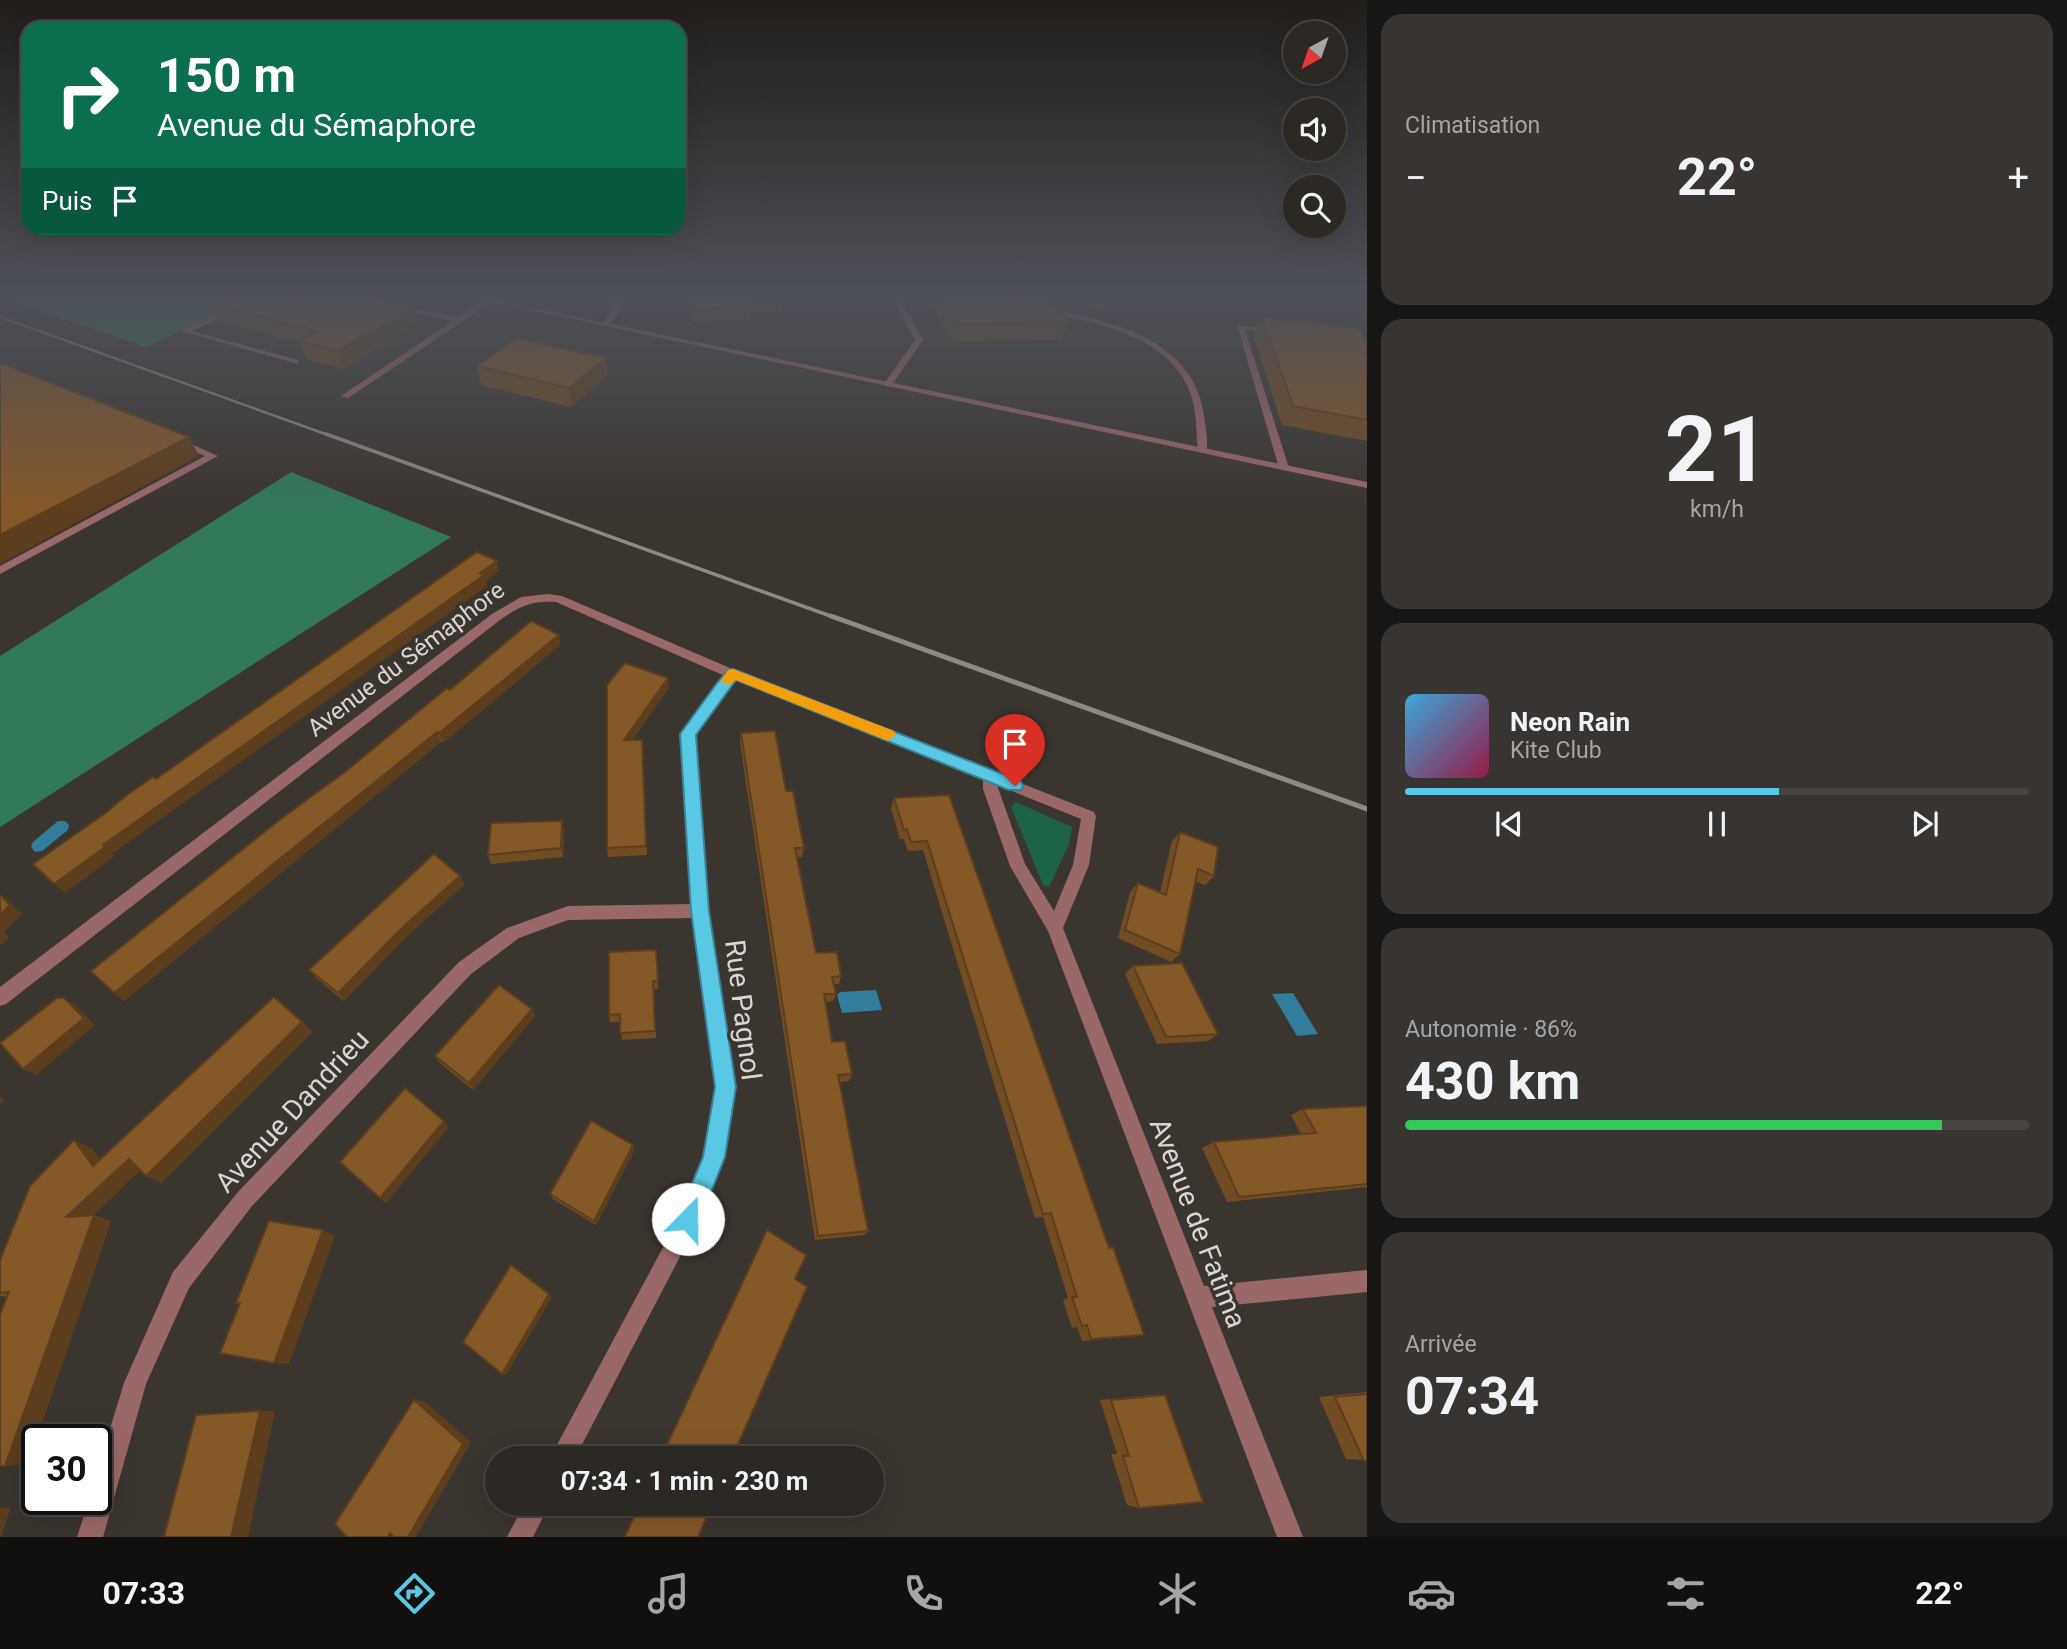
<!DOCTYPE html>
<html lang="fr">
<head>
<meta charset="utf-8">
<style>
  body { margin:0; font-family:Roboto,sans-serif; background:#383431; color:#f1f3f6; height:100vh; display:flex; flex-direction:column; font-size:26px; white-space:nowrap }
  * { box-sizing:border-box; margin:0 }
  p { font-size:23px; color:#a6a6a6 }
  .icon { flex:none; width:38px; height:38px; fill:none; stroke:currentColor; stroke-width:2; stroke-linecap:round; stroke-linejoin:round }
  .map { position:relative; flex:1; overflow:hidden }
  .details { display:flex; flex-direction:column; gap:14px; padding:14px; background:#181614; width:700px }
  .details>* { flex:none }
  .banner { position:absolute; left:21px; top:21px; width:665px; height:214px; border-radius:21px; box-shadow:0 7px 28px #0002,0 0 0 2px #484441; background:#0b6e4f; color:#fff; overflow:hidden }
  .needle { width:46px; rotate:220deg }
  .controls { position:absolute; left:1283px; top:21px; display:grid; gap:14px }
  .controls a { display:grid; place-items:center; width:63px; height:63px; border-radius:50%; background:#2c2824; box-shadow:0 7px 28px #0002,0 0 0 2px #484441; font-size:35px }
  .speed { position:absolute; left:21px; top:1424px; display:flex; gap:14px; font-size:35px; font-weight:700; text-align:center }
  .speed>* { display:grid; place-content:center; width:91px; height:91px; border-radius:50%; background:#2c2824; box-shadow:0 7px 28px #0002,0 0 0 2px #484441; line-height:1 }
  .speed .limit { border:4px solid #111; border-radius:10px; background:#fff; color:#111 }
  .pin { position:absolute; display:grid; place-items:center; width:60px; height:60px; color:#fff; margin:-72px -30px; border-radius:50% 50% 50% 0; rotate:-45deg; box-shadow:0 0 7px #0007 }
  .pin .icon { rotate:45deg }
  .me { position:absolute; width:77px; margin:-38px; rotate:22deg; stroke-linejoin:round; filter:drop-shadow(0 0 5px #0008) }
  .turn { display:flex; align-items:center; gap:24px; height:147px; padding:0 21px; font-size:32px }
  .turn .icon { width:91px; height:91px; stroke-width:2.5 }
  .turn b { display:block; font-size:49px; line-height:60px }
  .then { display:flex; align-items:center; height:66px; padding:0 21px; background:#0003; gap:14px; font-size:26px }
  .big { font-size:52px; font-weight:700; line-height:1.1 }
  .details .tile { flex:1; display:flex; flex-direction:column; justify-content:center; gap:10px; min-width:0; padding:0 24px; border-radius:21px; background:#383431 }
  .details .dial { align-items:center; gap:0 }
  .dial b { font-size:91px; line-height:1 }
  .song { display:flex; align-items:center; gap:21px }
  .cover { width:84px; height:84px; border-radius:10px; background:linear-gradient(135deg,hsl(200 70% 55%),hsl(340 70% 35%)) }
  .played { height:7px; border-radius:4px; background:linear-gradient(90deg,#59c8e4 60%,#484441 60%) }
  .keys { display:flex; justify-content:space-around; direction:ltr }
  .heat { display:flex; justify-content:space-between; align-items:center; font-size:38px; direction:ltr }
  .charge { height:10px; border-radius:5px; background:linear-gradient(90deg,#34c759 86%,#484441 0) }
  .trip { position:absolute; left:485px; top:1446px; width:399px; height:70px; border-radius:35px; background:#2c2824; box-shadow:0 7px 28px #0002,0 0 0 2px #484441; font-weight:700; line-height:70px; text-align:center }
  .menu { display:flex; height:112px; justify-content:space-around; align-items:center; background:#12100e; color:#a6a6a6 }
  .menu .icon { width:49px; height:49px }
  .menu .selected { color:#59c8e4 }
  .menu b { font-size:32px; color:#f1f3f6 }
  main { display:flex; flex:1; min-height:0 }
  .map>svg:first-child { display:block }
  .green { fill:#1c6246 }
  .forest { fill:#32795a }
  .water { fill:#317d9b }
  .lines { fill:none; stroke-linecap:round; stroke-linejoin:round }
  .path { stroke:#8b8682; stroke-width:2.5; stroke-dasharray:1 2.5; stroke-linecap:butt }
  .service { fill:#9b6869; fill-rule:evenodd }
  .minor { fill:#9b6869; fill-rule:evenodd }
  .tertiary { fill:#9b6869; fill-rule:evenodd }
  .rail-far2 { stroke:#8d8985; stroke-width:2.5 }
  .rail-far1 { stroke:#8d8985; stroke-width:3.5 }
  .rail { stroke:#8d8985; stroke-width:5 }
  .wall { fill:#724c22 }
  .shaded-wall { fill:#5d3e1c }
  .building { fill:#855828; stroke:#5d3e1c; stroke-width:2 }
  .route { fill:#59c8e4; stroke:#3a8294; stroke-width:2 }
  .slow { fill:#f59e0b }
  .labels { text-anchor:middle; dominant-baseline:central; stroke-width:7; stroke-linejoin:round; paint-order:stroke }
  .street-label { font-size:24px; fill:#d9d6d3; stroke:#3b3530 }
  .near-street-label { font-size:28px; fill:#d9d6d3; stroke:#3b3530 }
</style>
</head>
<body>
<main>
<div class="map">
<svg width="1367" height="1537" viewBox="0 0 1367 1537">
  <rect width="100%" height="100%" fill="#3b3530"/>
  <path class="green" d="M 1016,802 L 1072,827 L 1069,844 L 1049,887 L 1043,885 L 1011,807 Z"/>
  <g class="forest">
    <path d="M 2,294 L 260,294 L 146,347 L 23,305 Z"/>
    <path d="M 291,472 L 451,537 L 0,827 L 0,656 Z"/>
  </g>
  <g class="water">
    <path d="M 58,821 L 65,821 L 69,825 L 68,830 L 42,851 L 35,852 L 31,847 L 33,842 Z"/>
    <path d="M 876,990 L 882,1010 L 842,1013 L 837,995 L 840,992 Z"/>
    <path d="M 1293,993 L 1318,1034 L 1297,1036 L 1272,994 Z"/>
  </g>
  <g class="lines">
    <path class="path" d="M 433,294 L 446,296"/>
    <g class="service">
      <path d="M 612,294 L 620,294 L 620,311 L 608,326 L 602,326 L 601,324 L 612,311 Z"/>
      <path d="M 890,294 L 897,294 L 923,340 L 891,386 L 888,387 L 884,384 L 915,340 Z"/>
      <path d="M 1022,294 L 1030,294 C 1047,310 1072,313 1094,319 C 1143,331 1194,356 1203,410 C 1205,423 1209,441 1206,453 L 1198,451 C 1196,432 1197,410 1190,392 C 1174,348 1122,329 1081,320 C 1060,316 1038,311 1022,294 Z"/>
      <path d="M 488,298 L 495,300 L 348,398 L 341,396 L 453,321 L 393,308 L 393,304 L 458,318 Z"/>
      <path d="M 229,308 L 236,310 L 192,331 L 298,360 L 298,364 L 181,331 Z"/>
      <path d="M 1237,325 L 1272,328 L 1276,330 L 1272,332 L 1245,330 L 1289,468 L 1287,470 L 1279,468 Z"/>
      <path d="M 176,440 L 182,440 L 218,456 L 0,574 L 0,566 L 205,456 L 176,444 Z"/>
    </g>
    <g class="minor">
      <path d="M 548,594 L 562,596 L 737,671 L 1094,812 L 1096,816 L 1089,865 L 1063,928 L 1204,1286 L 1367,1270 L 1367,1292 L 1212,1307 L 1303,1537 L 1277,1537 L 1048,931 L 1010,866 L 983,789 L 983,780 L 735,680 L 695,735 L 708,911 L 735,1087 L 724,1157 L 696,1226 L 575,1458 L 550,1458 L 682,1212 L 704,1157 L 717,1087 L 693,918 L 568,920 L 519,938 L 471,974 L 252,1206 L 189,1288 L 146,1384 L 103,1537 L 77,1537 L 89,1500 L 96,1500 L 96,1474 L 124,1383 L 173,1272 L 238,1192 L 459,962 L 507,928 L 568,906 L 692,904 L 681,734 L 725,676 L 556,602 C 533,600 519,606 500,620 L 6,1004 L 0,1006 L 0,987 L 492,614 L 521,597 ZM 997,785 L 1081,819 L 1073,865 L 1054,911 L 1025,864 Z"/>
      <path d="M 525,1503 L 550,1503 L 533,1537 L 507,1537 Z"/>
    </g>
    <path class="tertiary" d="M 455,294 L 467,294 L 1367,482 L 1367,488 Z"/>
    <path class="rail-far2" d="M 0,317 L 331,436"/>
    <path class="rail-far1" d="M 326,434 L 836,618"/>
    <path class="rail" d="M 831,616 L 1367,809"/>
  </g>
  <g class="wall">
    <path d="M 305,294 L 359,294 L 414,307 L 418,324 L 343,369 L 306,359 L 300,343 L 219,322 L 211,304 L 299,297 Z"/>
    <path d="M 651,294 L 781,294 L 783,298 L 781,312 L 751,312 L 750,320 L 692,322 L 687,297 L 651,298 Z"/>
    <path d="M 923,294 L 1044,294 L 1069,321 L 1062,339 L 954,342 Z"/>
    <path d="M 1082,294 L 1107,294 L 1106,302 L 1101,315 Z"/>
    <path d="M 1262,317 L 1367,345 L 1367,441 L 1282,425 L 1253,334 Z"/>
    <path d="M 477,366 L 607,376 L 571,407 L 481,385 Z"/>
    <path d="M 559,635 L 560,645 L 443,743 L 441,742 L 124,1001 L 114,993 L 450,690 Z"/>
    <path d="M 607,685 L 669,688 L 632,740 L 642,740 L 647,855 L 608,857 L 607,848 Z"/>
    <path d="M 741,733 L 786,791 L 804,848 L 802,857 L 797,857 L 816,953 L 841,976 L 839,984 L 834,984 L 836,994 L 833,1001 L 825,1002 L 832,1042 L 852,1074 L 849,1081 L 840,1082 L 868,1231 L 864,1235 L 815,1240 L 740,743 Z"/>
    <path d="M 949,795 L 1109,1248 L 1144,1335 L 1082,1341 L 1077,1327 L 1072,1328 L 1063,1300 L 1068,1298 L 1043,1217 L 1035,1218 L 923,850 L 908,851 L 904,839 L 900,839 L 891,808 L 894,798 Z"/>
    <path d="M 562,821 L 564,830 L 563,857 L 491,864 L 488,855 Z"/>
    <path d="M 1180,832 L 1214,876 L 1205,885 L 1195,881 L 1180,954 L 1171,962 L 1118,938 L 1130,892 L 1138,883 L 1160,892 L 1172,841 Z"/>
    <path d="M 460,876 L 464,885 L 409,934 L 344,1001 L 316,978 L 309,970 Z"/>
    <path d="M 656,950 L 658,989 L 654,989 L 656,1038 L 622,1040 L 620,1022 L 610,1022 L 609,1015 Z"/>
    <path d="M 1133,966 L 1218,1034 L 1208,1041 L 1157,1044 L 1125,974 Z"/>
    <path d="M 532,1009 L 535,1016 L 473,1090 L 440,1063 L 435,1056 Z"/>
    <path d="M 302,1022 L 312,1032 L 161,1183 L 140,1170 L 93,1215 L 111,1221 L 28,1464 L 7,1297 L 0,1296 L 0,1260 L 91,1148 L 100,1159 Z"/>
    <path d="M 1367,1106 L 1367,1187 L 1227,1202 L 1202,1148 L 1214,1142 L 1301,1134 L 1291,1115 L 1303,1109 Z"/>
    <path d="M 634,1151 L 596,1225 L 553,1199 L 550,1194 Z"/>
    <path d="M 1367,1392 L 1367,1460 L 1346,1459 L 1319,1397 Z"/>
    <path d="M 1153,1395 L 1165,1395 L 1139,1508 L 1127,1505 L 1111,1454 L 1117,1454 L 1100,1400 Z"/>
  </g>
  <g class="shaded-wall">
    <path d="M 414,307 L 418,324 L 343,369 L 337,351 Z"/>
    <path d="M 606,358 L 607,376 L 571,407 L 569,388 Z"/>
    <path d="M 189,437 L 199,456 L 0,564 L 0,535 Z"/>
    <path d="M 497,561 L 499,571 L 486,581 L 487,586 L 112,854 L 115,856 L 65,893 L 54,884 L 103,845 Z"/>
    <path d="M 559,635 L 560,645 L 443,743 L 439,733 Z"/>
    <path d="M 668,678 L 669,688 L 625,750 L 624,740 Z"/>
    <path d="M 437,732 L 441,742 L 124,1001 L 114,993 Z"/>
    <path d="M 562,821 L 564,830 L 563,857 L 561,848 Z"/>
    <path d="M 460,876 L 464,885 L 409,934 L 344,1001 L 338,993 L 405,925 Z"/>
    <path d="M 0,894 L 8,900 L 22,914 L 4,932 L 9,938 L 0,945 Z"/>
    <path d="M 64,998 L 76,1006 L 95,1025 L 36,1075 L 23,1069 Z"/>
    <path d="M 532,1009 L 535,1016 L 473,1090 L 469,1083 Z"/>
    <path d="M 302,1022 L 312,1032 L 161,1183 L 146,1176 Z"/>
    <path d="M 0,1096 L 4,1101 L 0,1104 Z"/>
    <path d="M 444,1121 L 449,1127 L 386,1203 L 380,1198 Z"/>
    <path d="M 74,1140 L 91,1148 L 110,1172 L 93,1166 Z"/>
    <path d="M 633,1145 L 634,1151 L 596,1225 L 594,1221 Z"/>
    <path d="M 129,1159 L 145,1166 L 85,1223 L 66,1217 Z"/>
    <path d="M 94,1215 L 111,1221 L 28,1464 L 5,1466 Z"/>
    <path d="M 323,1230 L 335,1236 L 289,1364 L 274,1363 Z"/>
    <path d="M 549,1294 L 552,1297 L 506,1375 L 502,1374 Z"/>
    <path d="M 414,1400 L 424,1401 L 471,1442 L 416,1537 L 408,1537 Z"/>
    <path d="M 260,1411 L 275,1411 L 248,1537 L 231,1537 Z"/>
    <path d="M 11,1507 L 1,1537 L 0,1537 L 0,1508 Z"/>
  </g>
  <g class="building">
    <path d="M 236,294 L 286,294 L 299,297 L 305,294 L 356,294 L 414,307 L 337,351 L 299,341 L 318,331 L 211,304 Z"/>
    <path d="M 689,294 L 781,294 L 783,298 L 749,299 L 751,307 L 692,309 Z"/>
    <path d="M 938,294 L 1044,294 L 1069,321 L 959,324 Z"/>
    <path d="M 1098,294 L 1107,294 L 1106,302 Z"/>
    <path d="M 1262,317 L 1359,328 L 1367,345 L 1367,420 L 1293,406 Z"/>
    <path d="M 517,338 L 606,358 L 569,388 L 477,366 Z"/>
    <path d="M 0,363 L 189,437 L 0,535 Z"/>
    <path d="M 477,552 L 497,561 L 480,573 L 484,575 L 103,845 L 105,847 L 54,884 L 33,864 L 107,812 L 127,795 L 153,777 L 156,779 Z"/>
    <path d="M 531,621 L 559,635 L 439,733 L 437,732 L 114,993 L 91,971 L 282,818 L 345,772 L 447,688 L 450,690 Z"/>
    <path d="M 625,663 L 668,678 L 624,740 L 642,740 L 646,846 L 607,848 L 607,685 Z"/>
    <path d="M 775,731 L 786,791 L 793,791 L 804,848 L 795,848 L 816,953 L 837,952 L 841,976 L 832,977 L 836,994 L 824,994 L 832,1042 L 845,1041 L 852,1074 L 838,1075 L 868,1231 L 818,1236 L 741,733 Z"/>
    <path d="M 949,795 L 1109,1248 L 1113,1247 L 1144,1335 L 1091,1339 L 1087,1325 L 1082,1326 L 1072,1297 L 1077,1297 L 1051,1213 L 1043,1214 L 927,841 L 911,842 L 907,829 L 904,830 L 894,798 Z"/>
    <path d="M 562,821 L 561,848 L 488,855 L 491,823 Z"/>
    <path d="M 1180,832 L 1218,847 L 1214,876 L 1198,869 L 1180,954 L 1125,930 L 1138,883 L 1166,895 Z"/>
    <path d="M 434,854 L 460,876 L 405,925 L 338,993 L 309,970 Z"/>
    <path d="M 0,895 L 10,905 L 0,915 Z"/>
    <path d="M 656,950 L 658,981 L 653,981 L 655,1031 L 620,1033 L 620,1014 L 609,1015 L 609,952 Z"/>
    <path d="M 1182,963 L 1218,1034 L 1166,1037 L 1133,966 Z"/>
    <path d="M 499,985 L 532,1009 L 469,1083 L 435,1056 Z"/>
    <path d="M 274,997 L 302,1022 L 146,1176 L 129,1159 L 66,1217 L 94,1215 L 5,1466 L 0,1466 L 0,1314 L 9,1292 L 0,1293 L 0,1260 L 30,1186 L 74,1140 L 93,1166 Z"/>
    <path d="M 57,998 L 64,998 L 84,1018 L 23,1069 L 0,1043 Z"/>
    <path d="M 405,1088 L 444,1121 L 380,1198 L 340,1162 Z"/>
    <path d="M 1367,1106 L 1367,1184 L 1239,1197 L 1214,1142 L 1316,1133 L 1303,1109 Z"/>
    <path d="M 591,1121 L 633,1145 L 594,1221 L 550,1194 Z"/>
    <path d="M 269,1221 L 323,1230 L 274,1363 L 220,1353 L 240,1303 L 236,1303 Z"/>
    <path d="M 767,1230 L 806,1255 L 795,1279 L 807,1287 L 732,1458 L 661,1458 Z"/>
    <path d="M 511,1265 L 549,1294 L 502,1374 L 463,1342 Z"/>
    <path d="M 1367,1394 L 1367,1460 L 1364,1461 L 1335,1397 Z"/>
    <path d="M 1165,1395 L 1203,1502 L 1139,1508 L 1123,1456 L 1129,1456 L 1111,1400 Z"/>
    <path d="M 414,1400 L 463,1444 L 408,1537 L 394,1537 L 390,1533 L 388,1537 L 347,1537 L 335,1524 Z"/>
    <path d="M 260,1411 L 231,1537 L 164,1537 L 196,1415 Z"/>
    <path d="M 640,1503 L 712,1503 L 698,1537 L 625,1537 Z"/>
  </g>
  <linearGradient id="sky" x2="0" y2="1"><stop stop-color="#201d1a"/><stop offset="0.58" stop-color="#4f5159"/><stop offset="1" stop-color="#4f5159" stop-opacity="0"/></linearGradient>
  <rect width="1367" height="509" fill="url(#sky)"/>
  <path class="route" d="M 733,669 L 1021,781 L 1023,786 L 1021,790 L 1009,790 L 736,680 L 696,735 L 709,911 L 736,1087 L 725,1157 L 697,1227 L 688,1231 L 680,1227 L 677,1219 L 703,1157 L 715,1087 L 691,911 L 680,734 L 717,683 L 728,670 Z"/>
  <path class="slow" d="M 733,669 L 894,731 L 896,735 L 888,741 L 736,680 L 729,685 L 723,683 L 721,680 L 728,670 Z"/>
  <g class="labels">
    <g class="street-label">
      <text transform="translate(406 659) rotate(-37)">Avenue du Sémaphore</text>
    </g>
    <g class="near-street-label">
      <text transform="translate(743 1010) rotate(83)">Rue Pagnol</text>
      <text transform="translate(292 1111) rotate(-47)">Avenue Dandrieu</text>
      <text transform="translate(1198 1223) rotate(69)">Avenue de Fatima</text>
    </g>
  </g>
</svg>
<div class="controls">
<a><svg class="needle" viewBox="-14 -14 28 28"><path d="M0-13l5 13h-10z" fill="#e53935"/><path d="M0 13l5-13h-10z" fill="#a6a6a6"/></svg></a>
<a><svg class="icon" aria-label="sound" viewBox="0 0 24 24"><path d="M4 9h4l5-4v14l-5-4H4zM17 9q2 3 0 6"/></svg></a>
<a><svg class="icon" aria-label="search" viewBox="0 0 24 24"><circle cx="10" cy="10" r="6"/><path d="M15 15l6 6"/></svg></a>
</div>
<div class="speed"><div class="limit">30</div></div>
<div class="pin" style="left:1015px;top:786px;background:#d93025"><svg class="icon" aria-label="arrive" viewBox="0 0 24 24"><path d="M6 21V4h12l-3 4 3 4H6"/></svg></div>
<svg class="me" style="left:688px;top:1219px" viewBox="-20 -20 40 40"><circle r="19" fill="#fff"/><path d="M0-13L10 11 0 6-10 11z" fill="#59c8e4"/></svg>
<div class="trip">07:34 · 1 min · 230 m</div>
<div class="banner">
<div class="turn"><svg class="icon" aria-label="right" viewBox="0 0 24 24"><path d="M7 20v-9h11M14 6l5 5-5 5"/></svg><div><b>150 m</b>Avenue du Sémaphore</div></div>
<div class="then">Puis<svg class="icon" aria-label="arrive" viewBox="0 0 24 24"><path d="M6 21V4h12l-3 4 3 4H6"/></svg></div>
</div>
</div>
<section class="details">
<div class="tile"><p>Climatisation</p>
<div class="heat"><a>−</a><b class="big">22°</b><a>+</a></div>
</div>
<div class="tile dial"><b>21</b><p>km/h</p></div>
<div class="tile">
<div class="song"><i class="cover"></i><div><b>Neon Rain</b><p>Kite Club</p></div></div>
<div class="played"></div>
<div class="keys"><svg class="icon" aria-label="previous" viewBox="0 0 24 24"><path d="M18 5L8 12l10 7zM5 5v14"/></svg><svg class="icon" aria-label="pause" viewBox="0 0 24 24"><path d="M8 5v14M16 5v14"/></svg><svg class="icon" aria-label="next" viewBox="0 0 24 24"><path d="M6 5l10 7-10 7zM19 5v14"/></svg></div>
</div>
<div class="tile"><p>Autonomie · 86%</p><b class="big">430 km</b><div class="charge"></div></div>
<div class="tile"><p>Arrivée</p><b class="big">07:34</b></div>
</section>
</main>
<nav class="menu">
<b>07:33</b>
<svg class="icon selected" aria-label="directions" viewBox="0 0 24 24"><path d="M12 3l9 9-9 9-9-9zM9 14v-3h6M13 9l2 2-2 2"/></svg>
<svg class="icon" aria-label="music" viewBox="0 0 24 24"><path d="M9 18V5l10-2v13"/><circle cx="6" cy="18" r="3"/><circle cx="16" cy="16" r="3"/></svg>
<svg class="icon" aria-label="phone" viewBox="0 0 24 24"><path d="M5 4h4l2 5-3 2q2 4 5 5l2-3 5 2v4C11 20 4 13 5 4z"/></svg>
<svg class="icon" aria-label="climate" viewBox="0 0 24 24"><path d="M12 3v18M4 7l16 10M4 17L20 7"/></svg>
<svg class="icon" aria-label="car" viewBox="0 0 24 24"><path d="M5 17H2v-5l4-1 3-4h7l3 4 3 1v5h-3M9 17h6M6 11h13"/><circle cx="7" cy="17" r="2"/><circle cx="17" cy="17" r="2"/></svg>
<svg class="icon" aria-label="filters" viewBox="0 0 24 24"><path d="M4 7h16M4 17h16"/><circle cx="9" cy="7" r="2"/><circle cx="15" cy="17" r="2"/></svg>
<b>22°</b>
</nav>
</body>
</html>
